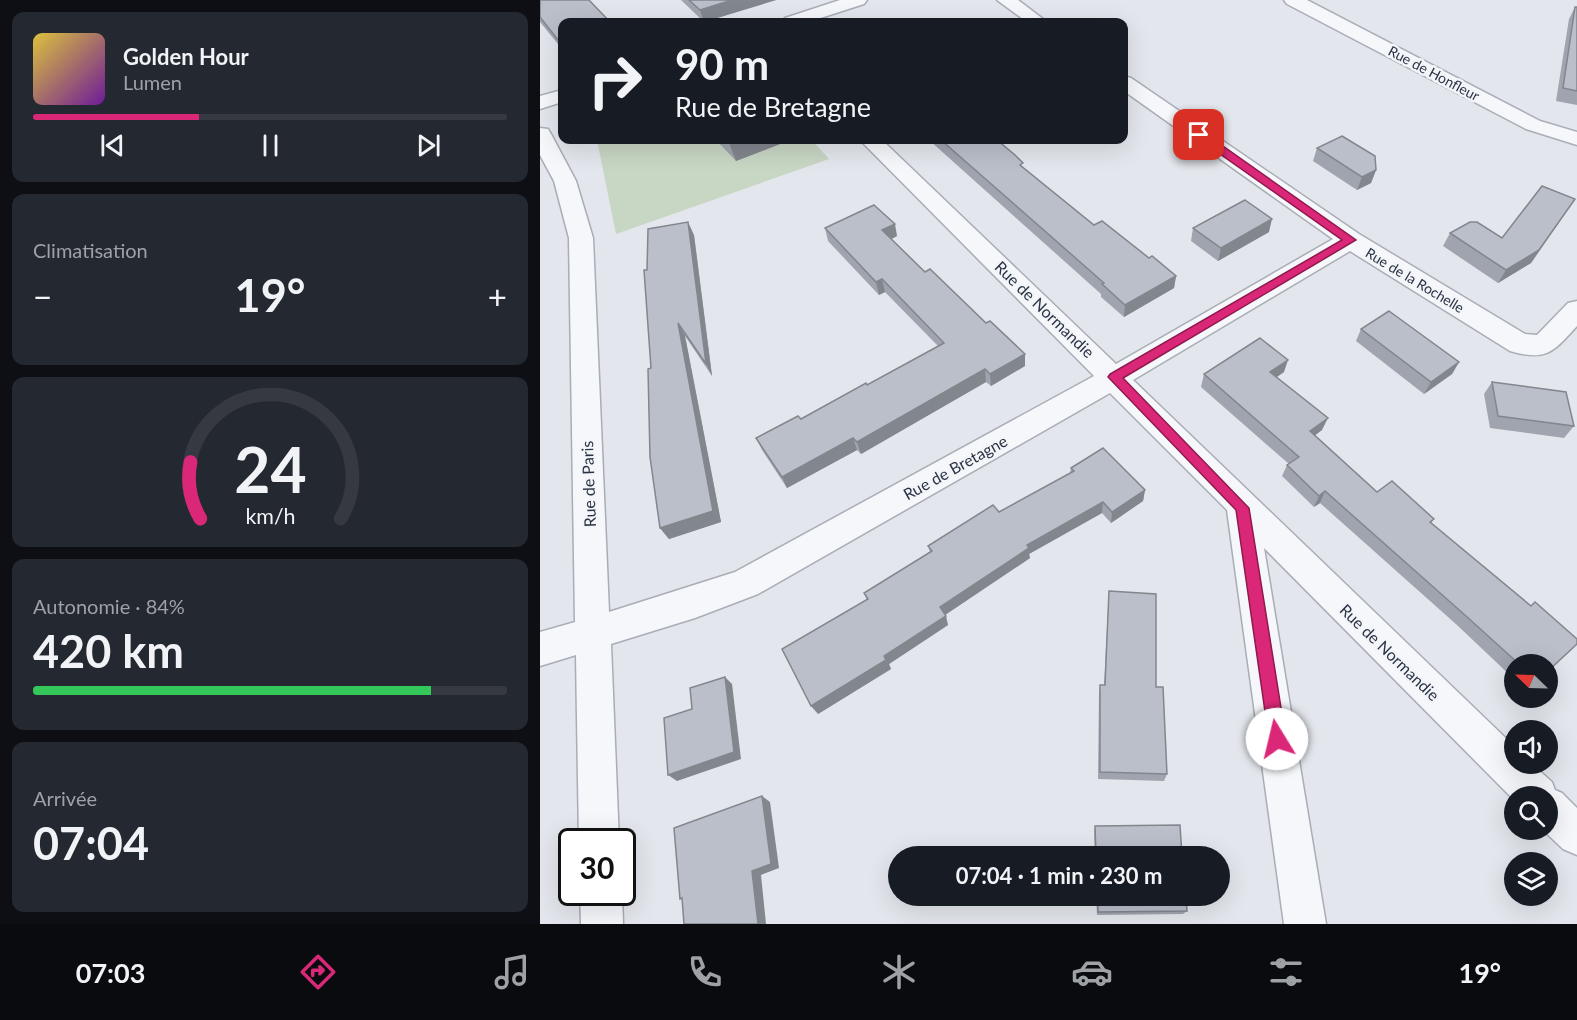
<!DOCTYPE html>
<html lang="fr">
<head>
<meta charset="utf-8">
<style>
  body { margin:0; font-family:Lato,sans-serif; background:#242831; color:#f1f3f6; height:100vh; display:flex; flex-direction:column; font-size:22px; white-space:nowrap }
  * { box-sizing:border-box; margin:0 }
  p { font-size:20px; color:#9ea1a6 }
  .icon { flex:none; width:33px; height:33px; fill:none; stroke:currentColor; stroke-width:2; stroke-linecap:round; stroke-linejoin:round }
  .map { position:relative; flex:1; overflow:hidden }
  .sheet { display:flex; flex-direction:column; gap:12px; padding:12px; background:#0d0f14; width:540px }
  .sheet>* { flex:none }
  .top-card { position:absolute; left:18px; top:18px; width:570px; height:126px; border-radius:12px; box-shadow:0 6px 24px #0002; background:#171b24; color:#f1f3f6; overflow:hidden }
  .needle { width:39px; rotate:293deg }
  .fabs { position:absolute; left:964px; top:654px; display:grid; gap:12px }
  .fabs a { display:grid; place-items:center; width:54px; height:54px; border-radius:50%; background:#171b24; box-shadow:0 6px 24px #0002; font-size:30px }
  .speed { position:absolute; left:18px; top:828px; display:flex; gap:12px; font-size:30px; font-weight:700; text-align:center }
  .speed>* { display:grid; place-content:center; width:78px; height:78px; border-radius:50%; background:#171b24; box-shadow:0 6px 24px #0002; line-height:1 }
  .speed .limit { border:3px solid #111; border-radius:9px; background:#fff; color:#111 }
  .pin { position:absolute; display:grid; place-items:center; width:51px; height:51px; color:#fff; margin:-26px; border-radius:12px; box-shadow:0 3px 9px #0006 }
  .me { position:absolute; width:66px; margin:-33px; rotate:351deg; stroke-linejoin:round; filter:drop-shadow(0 0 4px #0008) }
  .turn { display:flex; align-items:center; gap:21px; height:126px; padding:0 18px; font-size:27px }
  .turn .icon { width:78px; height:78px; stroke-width:2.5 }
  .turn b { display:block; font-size:42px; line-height:51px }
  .big { font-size:45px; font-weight:700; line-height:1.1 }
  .sheet .tile { flex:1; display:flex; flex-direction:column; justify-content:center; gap:9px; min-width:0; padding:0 21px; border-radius:12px; background:#242831 }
  .sheet .dial { align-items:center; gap:0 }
  .dial svg { height:156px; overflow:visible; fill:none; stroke:#363941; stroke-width:7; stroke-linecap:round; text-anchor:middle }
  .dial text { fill:#f1f3f6; stroke:none }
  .song { display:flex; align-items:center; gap:18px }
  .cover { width:72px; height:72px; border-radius:9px; background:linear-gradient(135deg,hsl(50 70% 55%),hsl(280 70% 35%)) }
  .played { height:6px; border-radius:3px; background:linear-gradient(90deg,#db2777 35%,#363941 35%) }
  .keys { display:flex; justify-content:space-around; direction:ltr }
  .heat { display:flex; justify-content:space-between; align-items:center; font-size:33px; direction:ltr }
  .charge { height:9px; border-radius:4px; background:linear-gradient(90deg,#34c759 84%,#363941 0) }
  .trip { position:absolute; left:348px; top:846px; width:342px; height:60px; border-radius:30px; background:#171b24; box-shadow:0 6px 24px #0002; font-weight:700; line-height:60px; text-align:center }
  .tabs { display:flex; height:96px; justify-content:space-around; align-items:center; background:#090b0e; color:#9ea1a6 }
  .tabs .icon { width:42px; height:42px }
  .tabs .active { color:#db2777 }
  .tabs b { font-size:27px; color:#f1f3f6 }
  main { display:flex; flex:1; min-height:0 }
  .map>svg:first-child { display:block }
  .green { fill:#c8d6c4 }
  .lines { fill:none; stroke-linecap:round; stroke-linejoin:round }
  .minor-casing { stroke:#a8adb7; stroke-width:3 }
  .minor { fill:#f6f7fa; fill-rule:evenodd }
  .wall { fill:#a0a4ae }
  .shaded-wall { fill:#82868d }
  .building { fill:#babfca; stroke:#82868d; stroke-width:1.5 }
  .route { fill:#db2777; stroke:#8e194d; stroke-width:1.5 }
  .labels { text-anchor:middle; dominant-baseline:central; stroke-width:5; stroke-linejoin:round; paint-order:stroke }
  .far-street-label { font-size:14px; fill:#2a3345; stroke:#f3f5f9 }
  .street-label { font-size:16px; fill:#2a3345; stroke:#f3f5f9 }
</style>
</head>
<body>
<main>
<section class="sheet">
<div class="tile">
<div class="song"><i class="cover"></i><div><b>Golden Hour</b><p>Lumen</p></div></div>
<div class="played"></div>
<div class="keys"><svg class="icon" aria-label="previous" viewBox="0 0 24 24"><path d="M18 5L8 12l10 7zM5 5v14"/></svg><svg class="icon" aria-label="pause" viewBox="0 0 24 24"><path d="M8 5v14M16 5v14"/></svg><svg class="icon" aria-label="next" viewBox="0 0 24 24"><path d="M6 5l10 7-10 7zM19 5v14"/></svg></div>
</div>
<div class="tile"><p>Climatisation</p>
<div class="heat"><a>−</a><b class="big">19°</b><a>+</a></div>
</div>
<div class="tile dial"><svg viewBox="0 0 100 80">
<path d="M14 69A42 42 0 1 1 86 69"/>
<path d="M14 69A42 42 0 0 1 9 40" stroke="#db2777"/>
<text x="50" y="56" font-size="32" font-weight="700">24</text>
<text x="50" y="72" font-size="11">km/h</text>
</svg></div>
<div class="tile"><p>Autonomie · 84%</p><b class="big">420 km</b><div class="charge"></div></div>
<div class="tile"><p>Arrivée</p><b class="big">07:04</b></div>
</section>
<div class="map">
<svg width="1037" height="924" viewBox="0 0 1037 924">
  <rect width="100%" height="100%" fill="#e3e6ec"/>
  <path class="green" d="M 52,140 L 272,140 L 289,159 L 76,234 L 58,145 Z"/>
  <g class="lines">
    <g class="minor-casing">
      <g id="minor">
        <path d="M 300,0 L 327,0 L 324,4 L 268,22 L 242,22 L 245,18 Z"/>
        <path d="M 457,0 L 478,0 L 507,22 L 487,22 Z"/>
        <path d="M 744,0 L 767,0 L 1000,121 L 1037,132 L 1037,145 L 986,129 L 747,4 Z"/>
        <path d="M 584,76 L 591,78 L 819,234 L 985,334 L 997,335 L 1028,303 L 1037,301 L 1037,326 C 1014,351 1007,362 970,351 L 810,251 L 593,380 L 975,747 L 975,764 L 992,764 L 1012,782 L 1015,790 L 1022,793 L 1037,808 L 1037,855 L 1023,849 L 1003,830 L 1008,830 L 1008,796 L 975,796 L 975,801 L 724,548 L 786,924 L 744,924 L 687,510 L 570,393 L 218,594 L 155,618 L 71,644 L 79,842 L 39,842 L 36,655 L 0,666 L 0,632 L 35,622 L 29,238 L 14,181 L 0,155 L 0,128 L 8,129 L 11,134 L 36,181 L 53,238 L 69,612 L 195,572 L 554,376 L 320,140 L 342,140 L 576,364 L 793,239 L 584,91 Z"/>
        <path d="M 22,90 L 22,102 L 0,109 L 0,96 Z"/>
        <path d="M 40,892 L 82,892 L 83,924 L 41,924 Z"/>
      </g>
    </g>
    <use href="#minor" class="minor"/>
  </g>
  <g class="wall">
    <path d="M 0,0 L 22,22 L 22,49 L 0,22 Z"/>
    <path d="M 141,0 L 236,0 L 164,22 Z"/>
    <path d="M 1035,7 L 1037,7 L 1037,105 L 1016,101 L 1029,19 Z"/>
    <path d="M 176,140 L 248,140 L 248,141 L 196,161 Z"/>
    <path d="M 389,140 L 457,140 L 483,167 L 554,225 L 636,276 L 634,288 L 584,317 L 561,297 L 561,294 Z"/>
    <path d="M 777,148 L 836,170 L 831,183 L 817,190 L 773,161 Z"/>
    <path d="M 1035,199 L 991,263 L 958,283 L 903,246 L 910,233 L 962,238 Z"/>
    <path d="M 285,228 L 357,236 L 351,239 L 385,272 L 446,323 L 485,354 L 485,366 L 451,386 L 446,382 L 321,454 L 317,450 L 247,488 L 222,450 L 216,438 L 261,419 L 327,385 L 398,346 L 345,292 L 339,295 L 288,241 Z"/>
    <path d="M 653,228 L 729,232 L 678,261 L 651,241 Z"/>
    <path d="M 154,235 L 172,376 L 145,336 L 181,522 L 129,539 L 120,528 L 107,270 Z"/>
    <path d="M 821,329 L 919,362 L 912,374 L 884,394 L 816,341 Z"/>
    <path d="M 744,372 L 737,377 L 782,430 L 775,435 L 837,492 L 894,519 L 891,523 L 1008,664 L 975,664 L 975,680 L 917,625 L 780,503 L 774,507 L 742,476 L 747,465 L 749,464 L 661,387 L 664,374 Z"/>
    <path d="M 952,382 L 1034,426 L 1024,438 L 950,428 L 944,394 Z"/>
    <path d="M 531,468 L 605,490 L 603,501 L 571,523 L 562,513 L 489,554 L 490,558 L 405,615 L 408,625 L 349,664 L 351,669 L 278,714 L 327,600 L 324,593 L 390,552 L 388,546 L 459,512 L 530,473 Z"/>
    <path d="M 569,591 L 616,687 L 627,774 L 624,781 L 558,779 L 559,693 L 560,685 L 564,685 Z"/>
    <path d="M 555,826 L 642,856 L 555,856 L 554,831 Z"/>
    <path d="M 556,896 L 646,896 L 647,911 L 643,914 L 557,915 Z"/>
  </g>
  <g class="shaded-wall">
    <path d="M 192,0 L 236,0 L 164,22 L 160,10 Z"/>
    <path d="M 197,140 L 248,140 L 248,141 L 196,161 L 189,143 Z"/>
    <path d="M 836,170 L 831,183 L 817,190 L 822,177 Z"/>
    <path d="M 1035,199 L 991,263 L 958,283 L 966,270 Z"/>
    <path d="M 732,219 L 729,232 L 678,261 L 681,248 Z"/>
    <path d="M 148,222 L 154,235 L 172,376 L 166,364 Z"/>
    <path d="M 355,224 L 357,236 L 344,243 L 342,230 Z"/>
    <path d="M 636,276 L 634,288 L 584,317 L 585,305 Z"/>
    <path d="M 342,279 L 345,292 L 339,295 L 336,282 Z"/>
    <path d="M 138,323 L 145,336 L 181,522 L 129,539 L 120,528 Z"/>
    <path d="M 485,354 L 485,366 L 451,386 L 450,374 Z"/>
    <path d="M 748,360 L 744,372 L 726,384 L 730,372 Z"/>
    <path d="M 919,362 L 912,374 L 884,394 L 891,382 Z"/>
    <path d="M 445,369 L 446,382 L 321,454 L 317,442 Z"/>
    <path d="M 788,418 L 782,430 L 765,443 L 770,431 Z"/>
    <path d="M 313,438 L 317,450 L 247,488 L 242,477 Z"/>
    <path d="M 605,490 L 603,501 L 571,523 L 572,512 Z"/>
    <path d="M 785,491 L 780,503 L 774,507 L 779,496 Z"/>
    <path d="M 563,502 L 562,513 L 489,554 L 490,558 L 402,617 L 400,607 L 487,545 Z"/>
    <path d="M 406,616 L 408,625 L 349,664 L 351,669 L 278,714 L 271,706 L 344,656 Z"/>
    <path d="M 185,677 L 192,684 L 201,759 L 137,781 L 128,775 Z"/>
    <path d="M 222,796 L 230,802 L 239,868 L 221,875 L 226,924 L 218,924 L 212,871 Z"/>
  </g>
  <g class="building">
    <path d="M 0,0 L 49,0 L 70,22 L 22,22 L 22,45 L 0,17 Z"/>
    <path d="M 149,0 L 192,0 L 160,10 Z"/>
    <path d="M 1035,7 L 1037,7 L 1037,91 L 1023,88 Z"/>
    <path d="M 802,136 L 835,156 L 836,170 L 822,177 L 777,148 Z"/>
    <path d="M 186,140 L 197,140 L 189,143 Z"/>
    <path d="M 401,140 L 457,140 L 475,155 L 483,163 L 480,165 L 554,225 L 562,221 L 609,258 L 612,256 L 636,276 L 585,305 L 562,284 L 564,283 Z"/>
    <path d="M 1002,186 L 1035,199 L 999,250 L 966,270 L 910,233 L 930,222 L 937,222 L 962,238 Z"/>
    <path d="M 705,200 L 732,219 L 681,248 L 653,228 Z"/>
    <path d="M 334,205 L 355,224 L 342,230 L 385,272 L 390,269 L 446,323 L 450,321 L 485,354 L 450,374 L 445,369 L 317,442 L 313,438 L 242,477 L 216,438 L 258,416 L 261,419 L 326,383 L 327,385 L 404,343 L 342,279 L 336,282 L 285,228 Z"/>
    <path d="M 148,222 L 166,364 L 138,323 L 173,511 L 120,528 L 110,457 L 108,369 L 111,368 L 104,270 L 107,270 L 108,229 Z"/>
    <path d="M 849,311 L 919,362 L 891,382 L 821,329 Z"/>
    <path d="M 720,338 L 748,360 L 730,372 L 788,418 L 770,431 L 837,492 L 852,481 L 894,519 L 890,522 L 991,606 L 995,602 L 1037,639 L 1037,644 L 1008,671 L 1008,664 L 979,664 L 926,616 L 785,491 L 779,496 L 747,465 L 759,457 L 664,374 Z"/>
    <path d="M 952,382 L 1026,392 L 1034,426 L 958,416 Z"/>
    <path d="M 563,448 L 605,490 L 572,512 L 563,502 L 487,545 L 489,548 L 400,607 L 406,616 L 344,656 L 346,660 L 271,706 L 242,649 L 328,599 L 324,593 L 392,551 L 388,546 L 453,505 L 459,512 L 534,471 L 531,468 Z"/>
    <path d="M 569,591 L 616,594 L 616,687 L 623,687 L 627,774 L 560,772 L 560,685 L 565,685 Z"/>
    <path d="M 185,677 L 194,752 L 128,775 L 124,718 L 152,709 L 150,688 Z"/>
    <path d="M 222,796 L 231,864 L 212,871 L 218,924 L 144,924 L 142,898 L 140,899 L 134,828 Z"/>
    <path d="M 640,825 L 642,856 L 556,856 L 555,826 Z"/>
    <path d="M 558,896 L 646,896 L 647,911 L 558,912 Z"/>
  </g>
  <path class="route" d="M 656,132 L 663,132 L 816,240 L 583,378 L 709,508 L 746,739 L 743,745 L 737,747 L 731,745 L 729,739 L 696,510 L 568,377 L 570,374 L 802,240 L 656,137 Z"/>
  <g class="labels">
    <g class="far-street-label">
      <text transform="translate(894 73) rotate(28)">Rue de Honfleur</text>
      <text transform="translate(875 280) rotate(31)">Rue de la Rochelle</text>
    </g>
    <g class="street-label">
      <text transform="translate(505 309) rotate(44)">Rue de Normandie</text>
      <text transform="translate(415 467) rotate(-29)">Rue de Bretagne</text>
      <text transform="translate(48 484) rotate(-92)">Rue de Paris</text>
      <text transform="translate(850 652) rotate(44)">Rue de Normandie</text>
    </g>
  </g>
</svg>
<div class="fabs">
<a><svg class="needle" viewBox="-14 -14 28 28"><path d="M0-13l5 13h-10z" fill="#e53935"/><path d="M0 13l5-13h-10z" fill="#9ea1a6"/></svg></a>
<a><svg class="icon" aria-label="sound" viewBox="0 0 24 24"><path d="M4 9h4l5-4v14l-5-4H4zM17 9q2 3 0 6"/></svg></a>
<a><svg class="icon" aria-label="search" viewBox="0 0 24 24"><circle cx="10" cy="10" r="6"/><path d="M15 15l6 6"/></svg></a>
<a><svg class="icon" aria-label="layers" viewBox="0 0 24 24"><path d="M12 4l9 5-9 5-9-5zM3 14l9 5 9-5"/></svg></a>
</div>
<div class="speed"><div class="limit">30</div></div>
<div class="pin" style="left:659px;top:135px;background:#d93025"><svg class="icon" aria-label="arrive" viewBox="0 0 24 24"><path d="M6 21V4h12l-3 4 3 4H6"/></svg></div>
<svg class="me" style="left:737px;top:739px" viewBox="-20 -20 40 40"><circle r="19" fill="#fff"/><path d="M0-13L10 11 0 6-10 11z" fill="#db2777"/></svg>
<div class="trip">07:04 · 1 min · 230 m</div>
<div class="top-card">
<div class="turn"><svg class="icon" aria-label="right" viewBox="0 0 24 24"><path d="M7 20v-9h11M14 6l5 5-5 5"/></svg><div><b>90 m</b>Rue de Bretagne</div></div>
</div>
</div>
</main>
<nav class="tabs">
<b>07:03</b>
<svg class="icon active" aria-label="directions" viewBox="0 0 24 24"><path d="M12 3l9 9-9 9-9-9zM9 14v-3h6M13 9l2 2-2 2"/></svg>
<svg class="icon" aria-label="music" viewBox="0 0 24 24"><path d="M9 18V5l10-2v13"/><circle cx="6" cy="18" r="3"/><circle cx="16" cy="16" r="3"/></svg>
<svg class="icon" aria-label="phone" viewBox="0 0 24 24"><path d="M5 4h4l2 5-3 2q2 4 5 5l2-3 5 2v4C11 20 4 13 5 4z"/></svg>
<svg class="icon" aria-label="climate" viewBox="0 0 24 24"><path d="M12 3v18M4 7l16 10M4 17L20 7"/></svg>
<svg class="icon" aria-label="car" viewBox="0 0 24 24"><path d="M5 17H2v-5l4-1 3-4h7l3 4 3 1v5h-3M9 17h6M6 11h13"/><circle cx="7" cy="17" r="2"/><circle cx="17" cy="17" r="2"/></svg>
<svg class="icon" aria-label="filters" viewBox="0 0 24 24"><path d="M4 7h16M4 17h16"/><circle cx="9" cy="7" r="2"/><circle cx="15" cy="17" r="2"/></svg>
<b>19°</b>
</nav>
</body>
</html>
